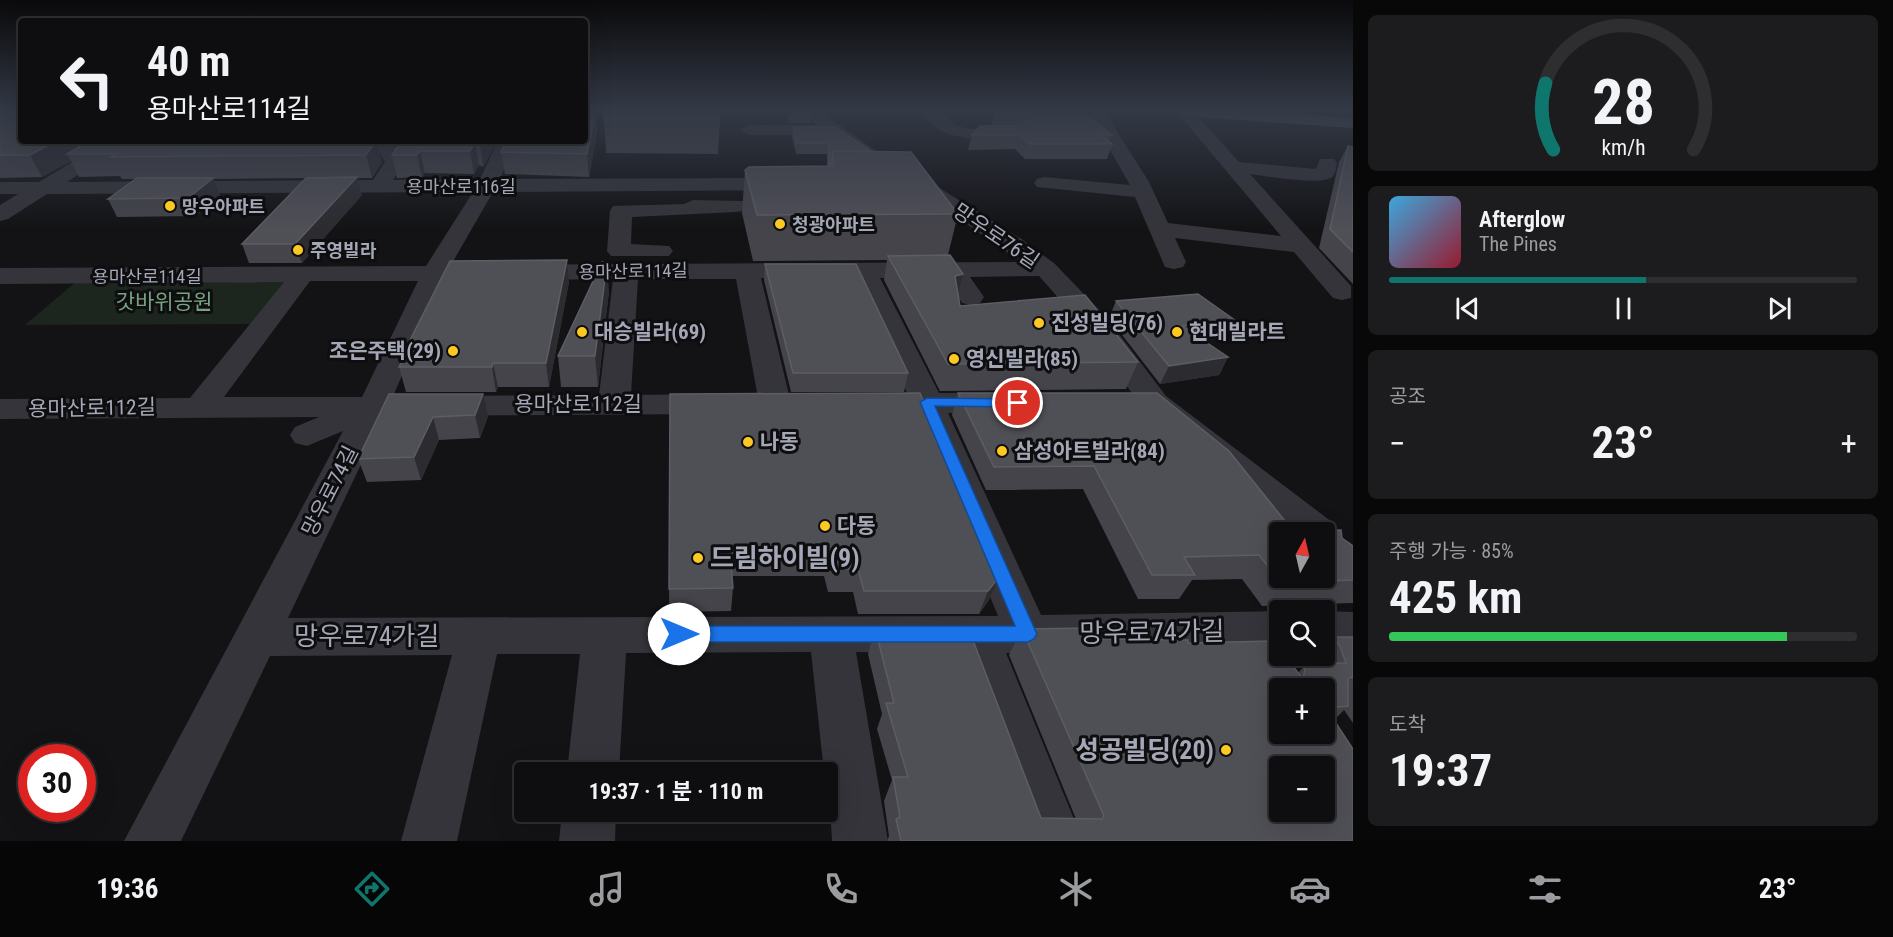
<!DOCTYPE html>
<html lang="ko">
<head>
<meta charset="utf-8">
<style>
  body { margin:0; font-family:"Roboto Condensed","Noto Sans KR",sans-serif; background:#1c1c1e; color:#f1f3f6; height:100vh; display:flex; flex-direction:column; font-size:22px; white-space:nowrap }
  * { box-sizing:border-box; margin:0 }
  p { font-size:20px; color:#9b9c9f }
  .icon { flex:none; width:33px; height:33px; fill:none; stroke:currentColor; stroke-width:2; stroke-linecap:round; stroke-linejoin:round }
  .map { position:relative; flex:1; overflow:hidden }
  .panel { display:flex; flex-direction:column; gap:15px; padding:15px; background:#080809; width:540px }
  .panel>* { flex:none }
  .guide { position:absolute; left:18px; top:18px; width:570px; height:126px; border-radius:6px; box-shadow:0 6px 24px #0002,0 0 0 2px #2e2e30; background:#0e0e10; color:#f1f3f6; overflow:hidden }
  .needle { width:39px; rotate:8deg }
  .controls { position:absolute; left:1269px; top:522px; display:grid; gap:12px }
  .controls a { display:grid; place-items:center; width:66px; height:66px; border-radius:6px; background:#0e0e10; box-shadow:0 6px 24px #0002,0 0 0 2px #2e2e30; font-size:30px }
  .speed { position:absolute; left:18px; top:744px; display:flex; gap:12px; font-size:30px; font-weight:700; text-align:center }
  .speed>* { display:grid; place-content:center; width:78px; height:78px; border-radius:50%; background:#0e0e10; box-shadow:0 6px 24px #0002,0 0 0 2px #2e2e30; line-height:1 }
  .speed .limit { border:9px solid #d22; background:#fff; color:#111 }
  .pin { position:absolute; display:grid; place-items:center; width:51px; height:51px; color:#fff; margin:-26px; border:3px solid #fff; border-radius:50%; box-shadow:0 2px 6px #0007 }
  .me { position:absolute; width:66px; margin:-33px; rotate:90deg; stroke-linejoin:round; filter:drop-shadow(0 0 4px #0008) }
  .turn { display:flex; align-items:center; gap:21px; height:126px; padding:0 30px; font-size:27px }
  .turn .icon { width:78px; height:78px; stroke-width:2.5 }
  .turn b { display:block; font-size:42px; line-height:51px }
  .big { font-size:45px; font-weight:700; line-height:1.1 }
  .panel .card { flex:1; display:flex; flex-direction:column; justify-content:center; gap:9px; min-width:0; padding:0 21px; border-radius:9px; background:#1c1c1e }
  .panel .dial { align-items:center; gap:0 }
  .dial svg { height:156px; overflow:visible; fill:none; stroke:#2e2e30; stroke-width:7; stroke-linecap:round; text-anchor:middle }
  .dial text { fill:#f1f3f6; stroke:none }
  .song { display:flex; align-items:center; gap:18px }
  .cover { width:72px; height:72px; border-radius:9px; background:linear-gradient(135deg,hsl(200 70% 55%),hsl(350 70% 35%)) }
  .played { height:6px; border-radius:3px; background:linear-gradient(90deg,#0f766e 55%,#2e2e30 55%) }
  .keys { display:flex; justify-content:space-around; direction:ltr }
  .heat { display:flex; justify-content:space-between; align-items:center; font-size:33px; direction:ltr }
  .charge { height:9px; border-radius:4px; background:linear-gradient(90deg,#34c759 85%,#2e2e30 0) }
  .trip { position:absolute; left:514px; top:762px; width:324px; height:60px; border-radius:6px; background:#0e0e10; box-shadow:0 6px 24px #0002,0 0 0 2px #2e2e30; font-weight:700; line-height:60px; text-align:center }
  .tabs { display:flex; height:96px; justify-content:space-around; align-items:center; background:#060606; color:#9b9c9f }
  .tabs .icon { width:42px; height:42px }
  .tabs .current { color:#0f766e }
  .tabs b { font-size:27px; color:#f1f3f6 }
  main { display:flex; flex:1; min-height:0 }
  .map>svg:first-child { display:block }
  .green { fill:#1d251f }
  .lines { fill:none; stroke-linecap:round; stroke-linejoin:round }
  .minor { fill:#34343a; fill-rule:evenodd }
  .primary { fill:#4f5159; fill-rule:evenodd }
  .wall { fill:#44444a }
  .shaded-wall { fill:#2c2c30 }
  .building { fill:#4f4f56; stroke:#5c5d65; stroke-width:1.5; fill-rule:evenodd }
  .route { fill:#1a73e8; stroke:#114b97; stroke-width:1.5 }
  .poi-dot { fill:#fcc923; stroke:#0e0e10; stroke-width:2 }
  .labels { text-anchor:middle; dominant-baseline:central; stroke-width:6; stroke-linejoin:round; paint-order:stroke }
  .far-street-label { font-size:18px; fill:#a4a7b6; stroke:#0e0e10 }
  .far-poi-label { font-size:18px; font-weight:bold; fill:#a4a7b6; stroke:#0e0e10; text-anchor:start }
  .street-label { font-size:21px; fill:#a4a7b6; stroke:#0e0e10 }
  .park-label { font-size:21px; fill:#79a280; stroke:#0e0e10 }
  .poi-label { font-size:21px; font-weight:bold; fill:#a4a7b6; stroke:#0e0e10; text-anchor:start }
  .near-poi-label { font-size:26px; font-weight:bold; fill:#a4a7b6; stroke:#0e0e10; text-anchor:start }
  .near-street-label { font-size:26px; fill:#a4a7b6; stroke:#0e0e10 }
</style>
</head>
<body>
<main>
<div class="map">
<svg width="1353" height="841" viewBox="0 0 1353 841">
  <rect width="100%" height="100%" fill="#131315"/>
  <path class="green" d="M 295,279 L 258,324 L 25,325 L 78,280 Z"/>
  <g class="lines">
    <g class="minor">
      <path d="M 800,111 L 819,111 L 876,151 L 867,157 L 832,135 L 749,135 L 740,130 L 749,125 L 817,125 Z"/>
      <path d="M 921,111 L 939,111 L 956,125 L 968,129 L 1017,128 L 1026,133 C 1017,145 960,139 946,133 C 937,130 927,119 921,111 Z"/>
      <path d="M 1088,111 L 1104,111 L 1149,182 L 1168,223 L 1281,236 L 1176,111 L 1193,111 L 1239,162 L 1316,169 L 1320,159 L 1334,159 L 1337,163 C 1336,167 1336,174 1332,177 C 1321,186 1266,176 1250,174 L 1351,286 L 1351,298 L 1342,300 L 1333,298 L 1294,252 L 1175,238 L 1186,262 L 1183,267 L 1174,269 L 1165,267 L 1135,197 L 1037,187 L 1034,183 L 1037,179 L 1044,177 L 1130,185 Z"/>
      <path d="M 107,141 L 129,141 L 67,182 L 373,180 L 385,162 L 373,141 L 391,141 L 405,162 L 393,180 L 480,179 L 498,141 L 516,141 L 500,179 L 790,178 L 797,180 L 800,184 L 797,188 L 790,190 L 493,192 L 451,265 L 1021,262 L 908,183 L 911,179 L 925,179 L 1023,240 L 1055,264 L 1106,317 L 1166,396 L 1332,522 L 1338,532 L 1332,542 L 1324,545 L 1324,532 L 1292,532 L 1144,410 L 1086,329 L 1039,276 L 970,277 L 984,297 L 980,303 L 971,305 L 962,303 L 945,277 L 880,278 L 939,393 L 1000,393 L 1011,396 L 1016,403 L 1011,410 L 1000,413 L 948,413 L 1041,615 L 1280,611 L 1280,649 L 1006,653 L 1083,841 L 1027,841 L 960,654 L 856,652 L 888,841 L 832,841 L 828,772 L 824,772 L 811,652 L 626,653 L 619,772 L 567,772 L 580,654 L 497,654 L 457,841 L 401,841 L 452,655 L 270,656 L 181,841 L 124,841 L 343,431 L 307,446 L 295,443 L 290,435 L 295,427 L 319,417 L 0,419 L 0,399 L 190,398 L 284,282 L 0,284 L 0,268 L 426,266 L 473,192 L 47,194 L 8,219 L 0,221 L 0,205 L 18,194 L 0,194 L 0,182 L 39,182 ZM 761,278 L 855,278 L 907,393 L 867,396 L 862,403 L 867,410 L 878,413 L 915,413 L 998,616 L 288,618 L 384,416 L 715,414 L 726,411 L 731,404 L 726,397 L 715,394 L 631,395 L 638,279 L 736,279 L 759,403 L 764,410 L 775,413 L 786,410 L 791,403 ZM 613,279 L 599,395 L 393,396 L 444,281 ZM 310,281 L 418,281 L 362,397 L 224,397 Z"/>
      <path d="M 693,200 L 743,201 L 746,206 L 743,211 L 735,212 L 632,217 L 631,244 L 669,246 L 673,251 L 669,256 L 611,256 L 607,251 L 610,211 L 613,206 L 684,204 Z"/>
      <path d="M 1324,611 L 1353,612 L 1353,650 L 1324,649 Z"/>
      <path d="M 562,812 L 616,812 L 615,841 L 559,841 Z"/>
    </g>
    <path class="primary" d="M 1175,111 L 1254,111 L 1353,118 L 1353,128 L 1183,116 Z"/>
  </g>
  <g class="wall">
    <path d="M 0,111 L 21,141 L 377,141 L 382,162 L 372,178 L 357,178 L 362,195 L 302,263 L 249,263 L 242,244 L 306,178 L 213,179 L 220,195 L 196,216 L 117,217 L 108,199 L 135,179 L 122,179 L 120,176 L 79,177 L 71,161 L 42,177 L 0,178 Z"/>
    <path d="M 786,111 L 813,111 L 811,123 L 789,123 Z"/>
    <path d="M 1081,111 L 1112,135 L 1109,142 L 1112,144 L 1107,159 L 1025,159 L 1015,149 L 968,150 L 972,135 L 1017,126 L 991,126 L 995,112 Z"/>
    <path d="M 604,120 L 720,120 L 718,154 L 606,153 Z"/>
    <path d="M 598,127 L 589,177 L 505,174 L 501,152 Z"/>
    <path d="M 793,127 L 835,127 L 958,214 L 948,255 L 963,274 L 958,294 L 960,306 L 1138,362 L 1126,389 L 940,391 L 884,280 L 887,260 L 753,261 L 742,213 L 745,170 L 827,166 L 827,154 L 796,154 L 792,137 Z"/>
    <path d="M 394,141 L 497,141 L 483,167 L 479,165 L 474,174 L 425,173 L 422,177 L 397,178 L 392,155 L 397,146 Z"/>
    <path d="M 1348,146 L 1353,147 L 1353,284 L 1319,248 L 1339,162 Z"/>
    <path d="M 765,264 L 908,373 L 904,392 L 791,392 L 764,280 Z"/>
    <path d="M 569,282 L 549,387 L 498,387 L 496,392 L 406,392 L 399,367 L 403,359 L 402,356 Z"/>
    <path d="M 609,291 L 598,387 L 561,387 L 558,356 Z"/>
    <path d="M 1116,301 L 1236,321 L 1226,338 L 1204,340 L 1228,357 L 1219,375 L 1160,384 L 1109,318 Z"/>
    <path d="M 958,393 L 1293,531 L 1342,538 L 1353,546 L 1353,603 L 1262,606 L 1242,579 L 1192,580 L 1179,599 L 1138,599 L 1083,489 L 986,490 L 952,415 Z"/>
    <path d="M 389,394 L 488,416 L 480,438 L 439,440 L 421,480 L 367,482 L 358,459 Z"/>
    <path d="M 670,394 L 999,577 L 989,600 L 979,614 L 858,614 L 853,592 L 828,592 L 824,576 L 732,576 L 733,588 L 731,611 L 669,612 Z"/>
    <path d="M 875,628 L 1041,818 L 1076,819 L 1009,655 L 1022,629 L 1097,639 L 1188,643 L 1298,673 L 1306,664 L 1309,664 L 1316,656 L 1324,656 L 1324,646 L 1333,637 L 1353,637 L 1353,723 L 1344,710 L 1334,720 L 1353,841 L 887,841 L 889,836 L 884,801 L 892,780 L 877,729 L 882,714 L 868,654 Z"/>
  </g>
  <g class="shaded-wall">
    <path d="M 596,111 L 597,111 L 598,127 L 589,177 L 587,154 Z"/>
    <path d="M 56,141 L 103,141 L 67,154 L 71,161 L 42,177 L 30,155 Z"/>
    <path d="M 376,141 L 377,141 L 382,162 L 372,178 L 366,155 Z"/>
    <path d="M 482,141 L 497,141 L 483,167 L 480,145 Z"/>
    <path d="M 475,143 L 479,165 L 474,174 L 470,151 Z"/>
    <path d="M 420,151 L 425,173 L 422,177 L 417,155 Z"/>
    <path d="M 357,177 L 362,195 L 302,263 L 295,244 Z"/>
    <path d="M 213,178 L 220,195 L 196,216 L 188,198 Z"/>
    <path d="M 567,260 L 569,282 L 549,387 L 546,363 Z"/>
    <path d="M 607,263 L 609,291 L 598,387 L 595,356 Z"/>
    <path d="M 963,274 L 957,299 L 955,276 Z"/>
    <path d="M 1228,357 L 1219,375 L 1160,384 L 1169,366 Z"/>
    <path d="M 493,363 L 498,387 L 496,392 L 492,367 Z"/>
    <path d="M 483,394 L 488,416 L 480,438 L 475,415 Z"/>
    <path d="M 433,417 L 439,440 L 421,480 L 414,457 Z"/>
    <path d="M 999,577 L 989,600 L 979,614 L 988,591 Z"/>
  </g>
  <g class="building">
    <path d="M 0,111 L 21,111 L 21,141 L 56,141 L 30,155 L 0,155 Z"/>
    <path d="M 585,111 L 596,111 L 587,154 L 501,152 L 506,141 L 585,141 Z"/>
    <path d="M 605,111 L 719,111 L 720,120 L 604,120 Z"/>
    <path d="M 996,111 L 1081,111 L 1112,135 L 1099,134 L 1112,144 L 1030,144 L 1019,135 L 972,135 L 980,126 L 1016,126 L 1031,120 L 1031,117 L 1021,112 L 995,112 Z"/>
    <path d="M 793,127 L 835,127 L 872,152 L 833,151 L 831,166 L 829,166 L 829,143 L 797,143 Z"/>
    <path d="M 89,141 L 376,141 L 366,155 L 111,157 L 116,154 L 67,154 Z"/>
    <path d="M 401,141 L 482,141 L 480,145 L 475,143 L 470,151 L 420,151 L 417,155 L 392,155 Z"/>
    <path d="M 1348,146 L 1353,147 L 1353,252 L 1330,229 Z"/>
    <path d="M 833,151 L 911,152 L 958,214 L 757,215 L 745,170 L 749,167 L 833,166 Z"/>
    <path d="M 357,177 L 295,244 L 242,244 L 306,178 Z"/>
    <path d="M 137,178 L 213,178 L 188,198 L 108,199 Z"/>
    <path d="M 950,255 L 963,274 L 955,276 L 960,306 L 1085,295 L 1138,362 L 948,364 L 888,256 Z"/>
    <path d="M 567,260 L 546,363 L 493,363 L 492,367 L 399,367 L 405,356 L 402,356 L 450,261 Z"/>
    <path d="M 602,262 L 607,263 L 595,356 L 558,356 Z"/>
    <path d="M 765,264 L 856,264 L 908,373 L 793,373 Z"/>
    <path d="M 1198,294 L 1236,321 L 1182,326 L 1228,357 L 1169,366 L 1116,301 Z"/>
    <path d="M 920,393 L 999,577 L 988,591 L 864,591 L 858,569 L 832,569 L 829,553 L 730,553 L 733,588 L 669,589 L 670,394 Z"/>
    <path d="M 958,393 L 1157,393 L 1229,451 L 1293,531 L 1341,530 L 1342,538 L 1353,546 L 1353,580 L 1281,583 L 1259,555 L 1184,557 L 1195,575 L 1152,575 L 1094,466 L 994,467 ZM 1280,532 L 1324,532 L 1324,578 L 1280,578 Z"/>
    <path d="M 389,394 L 483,394 L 475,415 L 433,417 L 414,457 L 358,459 Z"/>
    <path d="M 875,628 L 969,630 L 1041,818 L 1102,819 L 1104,816 L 1022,629 L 1093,628 L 1097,639 L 1188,640 L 1188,643 L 1275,641 L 1280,648 L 1280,656 L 1285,656 L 1303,679 L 1306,664 L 1346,663 L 1340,646 L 1333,637 L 1353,637 L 1353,678 L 1351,677 L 1348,679 L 1348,706 L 1326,708 L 1353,749 L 1353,841 L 901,841 L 896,819 L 900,817 L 893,777 L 908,777 L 886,703 L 894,703 ZM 1280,688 L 1324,688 L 1324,734 L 1280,734 ZM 1280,766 L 1324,766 L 1324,812 L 1280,812 Z"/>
  </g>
  <linearGradient id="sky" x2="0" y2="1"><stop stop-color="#0a0a0c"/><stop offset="0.48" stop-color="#333946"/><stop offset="1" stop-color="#333946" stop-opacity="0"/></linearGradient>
  <rect width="1353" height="229" fill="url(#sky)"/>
  <path class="route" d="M 927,398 L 1018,399 L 1025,403 L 1018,407 L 935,406 L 1037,634 L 1034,639 L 1028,642 L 679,642 L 673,640 L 670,634 L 673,629 L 679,626 L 1015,626 L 920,402 Z"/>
  <g class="poi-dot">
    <circle cx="170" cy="206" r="6"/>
    <circle cx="780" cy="224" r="6"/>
    <circle cx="298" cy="250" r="6"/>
    <circle cx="1039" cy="323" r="6"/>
    <circle cx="582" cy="332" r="6"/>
    <circle cx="1177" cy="332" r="6"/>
    <circle cx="453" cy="351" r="6"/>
    <circle cx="954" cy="359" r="6"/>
    <circle cx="748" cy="442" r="6"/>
    <circle cx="1002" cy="451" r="6"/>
    <circle cx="825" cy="526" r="6"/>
    <circle cx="698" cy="558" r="6"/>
    <circle cx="1226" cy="750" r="6"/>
  </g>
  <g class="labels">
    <g class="far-street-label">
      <text x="461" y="186">용마산로116길</text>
      <text transform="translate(633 271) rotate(-1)">용마산로114길</text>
      <text x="147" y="276">용마산로114길</text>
    </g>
    <g class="far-poi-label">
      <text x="182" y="206">망우아파트</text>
      <text x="792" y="224">청광아파트</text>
      <text x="310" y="250">주영빌라</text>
    </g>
    <g class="street-label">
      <text transform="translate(996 236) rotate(34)">망우로76길</text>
      <text x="578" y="404">용마산로112길</text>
      <text transform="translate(92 408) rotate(-1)">용마산로112길</text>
      <text transform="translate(330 491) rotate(-63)">망우로74길</text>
    </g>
    <g class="park-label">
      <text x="164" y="302">갓바위공원</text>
    </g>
    <g class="poi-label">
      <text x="1051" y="323">진성빌딩(76)</text>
      <text x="594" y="332">대승빌라(69)</text>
      <text x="1189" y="332">현대빌라트</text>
      <text x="441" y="351" text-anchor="end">조은주택(29)</text>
      <text x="966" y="359">영신빌라(85)</text>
      <text x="760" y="442">나동</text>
      <text x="1014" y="451">삼성아트빌라(84)</text>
      <text x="837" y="526">다동</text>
    </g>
    <g class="near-poi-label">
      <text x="710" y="558">드림하이빌(9)</text>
      <text x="1214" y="750" text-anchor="end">성공빌딩(20)</text>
    </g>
    <g class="near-street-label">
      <text transform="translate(1152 632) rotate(-1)">망우로74가길</text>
      <text x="367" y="636">망우로74가길</text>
    </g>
  </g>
</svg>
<div class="controls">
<a><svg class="needle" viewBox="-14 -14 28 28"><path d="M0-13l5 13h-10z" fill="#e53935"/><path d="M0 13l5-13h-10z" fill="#9b9c9f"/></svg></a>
<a><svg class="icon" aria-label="search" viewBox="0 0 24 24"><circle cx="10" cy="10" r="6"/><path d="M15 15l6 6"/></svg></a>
<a>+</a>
<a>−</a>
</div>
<div class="speed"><div class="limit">30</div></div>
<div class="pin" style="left:1018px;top:403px;background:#d93025"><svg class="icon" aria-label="arrive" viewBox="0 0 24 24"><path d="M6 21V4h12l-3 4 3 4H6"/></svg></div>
<svg class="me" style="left:679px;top:634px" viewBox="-20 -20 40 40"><circle r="19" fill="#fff"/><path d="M0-13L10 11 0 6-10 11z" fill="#1a73e8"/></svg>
<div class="trip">19:37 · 1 분 · 110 m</div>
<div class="guide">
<div class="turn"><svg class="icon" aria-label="left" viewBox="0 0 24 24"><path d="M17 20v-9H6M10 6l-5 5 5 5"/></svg><div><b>40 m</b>용마산로114길</div></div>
</div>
</div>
<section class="panel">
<div class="card dial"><svg viewBox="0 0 100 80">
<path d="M14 69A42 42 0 1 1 86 69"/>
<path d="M14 69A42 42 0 0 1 10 35" stroke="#0f766e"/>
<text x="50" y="56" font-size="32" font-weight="700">28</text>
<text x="50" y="72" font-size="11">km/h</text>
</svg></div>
<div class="card">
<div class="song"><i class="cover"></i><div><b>Afterglow</b><p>The Pines</p></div></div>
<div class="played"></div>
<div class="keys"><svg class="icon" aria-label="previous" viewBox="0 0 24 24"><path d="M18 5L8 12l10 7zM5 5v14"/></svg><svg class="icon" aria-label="pause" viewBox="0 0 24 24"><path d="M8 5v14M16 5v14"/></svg><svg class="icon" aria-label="next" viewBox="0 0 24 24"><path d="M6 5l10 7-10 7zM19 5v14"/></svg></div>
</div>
<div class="card"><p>공조</p>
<div class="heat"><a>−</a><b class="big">23°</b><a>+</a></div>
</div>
<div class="card"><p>주행 가능 · 85%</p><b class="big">425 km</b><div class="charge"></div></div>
<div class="card"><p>도착</p><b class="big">19:37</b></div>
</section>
</main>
<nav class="tabs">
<b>19:36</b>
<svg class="icon current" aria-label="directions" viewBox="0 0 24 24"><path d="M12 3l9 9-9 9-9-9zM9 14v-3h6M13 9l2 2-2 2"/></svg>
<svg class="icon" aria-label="music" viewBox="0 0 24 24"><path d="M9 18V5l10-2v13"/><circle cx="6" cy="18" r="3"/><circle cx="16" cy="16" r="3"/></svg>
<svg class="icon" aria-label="phone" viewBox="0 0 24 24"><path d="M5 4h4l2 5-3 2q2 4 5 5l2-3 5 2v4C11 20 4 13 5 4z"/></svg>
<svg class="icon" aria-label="climate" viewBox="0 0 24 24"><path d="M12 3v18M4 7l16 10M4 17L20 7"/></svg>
<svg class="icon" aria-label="car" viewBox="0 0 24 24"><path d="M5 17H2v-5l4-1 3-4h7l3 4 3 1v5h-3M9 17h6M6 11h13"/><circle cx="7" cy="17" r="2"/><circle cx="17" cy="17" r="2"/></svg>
<svg class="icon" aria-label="filters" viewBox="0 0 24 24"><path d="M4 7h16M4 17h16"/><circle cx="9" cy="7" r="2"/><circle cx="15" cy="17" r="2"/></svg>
<b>23°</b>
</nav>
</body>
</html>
